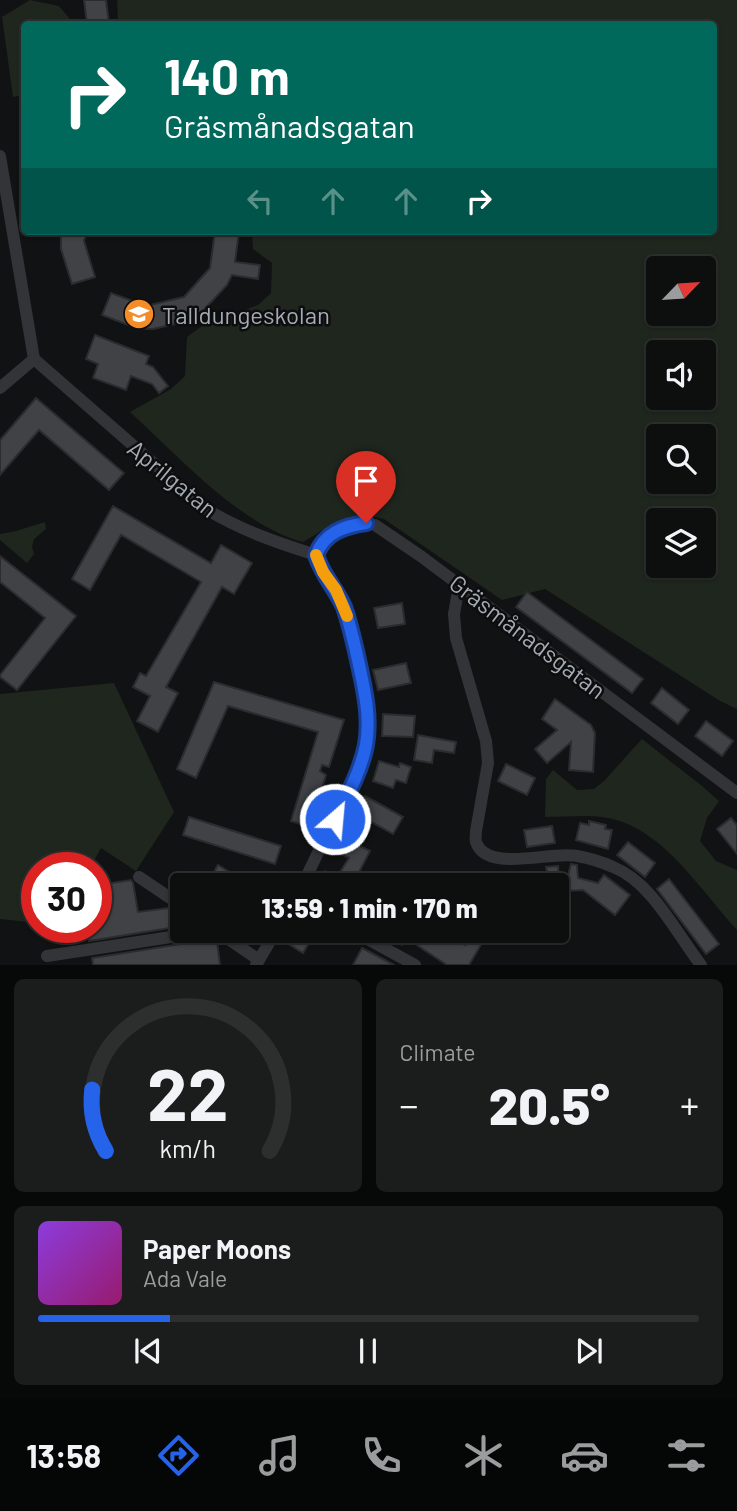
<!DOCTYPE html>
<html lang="en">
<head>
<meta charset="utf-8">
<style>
  body { margin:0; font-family:Barlow,sans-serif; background:#1b1c1c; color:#f1f3f6; height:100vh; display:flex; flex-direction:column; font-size:26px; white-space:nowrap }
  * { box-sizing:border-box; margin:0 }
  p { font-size:23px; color:#9a9c9e }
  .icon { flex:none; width:38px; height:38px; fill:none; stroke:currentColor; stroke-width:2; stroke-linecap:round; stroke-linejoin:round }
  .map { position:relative; height:965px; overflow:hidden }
  .side { display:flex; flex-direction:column; gap:14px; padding:14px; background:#070808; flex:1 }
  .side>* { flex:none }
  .guide { position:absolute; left:21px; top:21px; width:696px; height:214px; border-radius:7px; box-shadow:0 2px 5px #0004,0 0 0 2px #2d2e2e; background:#00695c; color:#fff; overflow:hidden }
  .needle { width:46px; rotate:65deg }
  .controls { position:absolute; left:646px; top:256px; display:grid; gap:14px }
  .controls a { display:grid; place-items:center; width:70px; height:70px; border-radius:7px; background:#0d0e0e; box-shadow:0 2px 5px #0004,0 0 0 2px #2d2e2e; font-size:35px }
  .speed { position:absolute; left:21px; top:852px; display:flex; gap:14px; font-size:35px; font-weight:700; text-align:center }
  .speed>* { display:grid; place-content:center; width:91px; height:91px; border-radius:50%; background:#0d0e0e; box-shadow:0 2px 5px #0004,0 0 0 2px #2d2e2e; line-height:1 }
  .speed .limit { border:10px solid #d22; background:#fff; color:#111 }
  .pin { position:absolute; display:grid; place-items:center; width:60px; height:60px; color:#fff; margin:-72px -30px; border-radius:50% 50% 50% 0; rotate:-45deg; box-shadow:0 0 7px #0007 }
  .pin .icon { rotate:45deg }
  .me { position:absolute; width:77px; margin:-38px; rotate:27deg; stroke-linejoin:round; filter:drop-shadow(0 0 5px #0008) }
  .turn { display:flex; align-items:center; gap:24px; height:147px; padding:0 28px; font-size:32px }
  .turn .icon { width:91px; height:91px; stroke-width:2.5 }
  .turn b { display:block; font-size:49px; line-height:60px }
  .lanes { display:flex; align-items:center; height:66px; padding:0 28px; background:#0003; justify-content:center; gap:35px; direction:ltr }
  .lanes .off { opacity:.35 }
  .big { font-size:52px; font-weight:800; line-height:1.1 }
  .side .widget { flex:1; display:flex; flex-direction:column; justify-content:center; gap:10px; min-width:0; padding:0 24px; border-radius:10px; background:#1b1c1c }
  .side .dial { align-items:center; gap:0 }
  .dial svg { height:182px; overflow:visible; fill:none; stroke:#2d2e2e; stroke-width:7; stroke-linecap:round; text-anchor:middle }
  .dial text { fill:#f1f3f6; stroke:none }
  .song { display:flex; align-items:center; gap:21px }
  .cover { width:84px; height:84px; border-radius:10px; background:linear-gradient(135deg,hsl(270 70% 55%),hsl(320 70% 35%)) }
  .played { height:7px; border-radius:4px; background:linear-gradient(90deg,#2563eb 20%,#2d2e2e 20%) }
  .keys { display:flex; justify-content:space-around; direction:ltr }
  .heat { display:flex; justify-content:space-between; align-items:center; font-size:38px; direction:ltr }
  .side .tiles { flex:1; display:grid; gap:14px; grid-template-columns:1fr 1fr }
  .widget:last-child { grid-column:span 2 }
  .trip { position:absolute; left:170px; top:873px; width:399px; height:70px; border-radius:7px; background:#0d0e0e; box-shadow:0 2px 5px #0004,0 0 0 2px #2d2e2e; font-weight:800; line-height:70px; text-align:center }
  .tabs { display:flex; height:112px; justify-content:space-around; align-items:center; background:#050606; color:#9a9c9e }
  .tabs .icon { width:49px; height:49px }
  .tabs .on { color:#2563eb }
  .tabs b { font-size:32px; color:#f1f3f6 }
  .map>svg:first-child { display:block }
  .green { fill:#1e261e; fill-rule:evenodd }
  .building { fill:#404246; stroke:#2b2c2f; stroke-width:2 }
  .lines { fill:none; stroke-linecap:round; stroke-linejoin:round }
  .street { stroke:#323438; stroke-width:12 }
  .route-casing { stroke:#184099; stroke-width:18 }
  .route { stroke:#2563eb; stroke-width:12 }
  .slow { stroke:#f59e0b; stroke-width:12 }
  .labels { text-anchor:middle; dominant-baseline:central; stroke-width:5; stroke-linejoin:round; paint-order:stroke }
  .poi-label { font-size:24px; fill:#a3abb4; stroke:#0d0d0e; text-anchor:start }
  .street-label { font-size:24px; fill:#a3abb4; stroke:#0d0d0e }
</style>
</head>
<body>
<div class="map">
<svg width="737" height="965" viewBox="0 0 737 965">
  <rect width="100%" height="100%" fill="#111213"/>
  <g class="green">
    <path d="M 30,0 L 59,6 L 74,24 L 24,24 L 24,95 L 13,97 L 2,17 Z"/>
    <path d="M 117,0 L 737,0 L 737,709 L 720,701 L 545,589 L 502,600 L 384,519 C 350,509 331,526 303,542 C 241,526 177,455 130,412 L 171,389 L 185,376 L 187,337 L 205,324 L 258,305 L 271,293 L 272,263 L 253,249 L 252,231 L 714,231 L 714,24 L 118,24 ZM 658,268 L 704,268 L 704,313 L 658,313 ZM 658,352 L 704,352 L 704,397 L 658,397 ZM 658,436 L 704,436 L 704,481 L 658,481 ZM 658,520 L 704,520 L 704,565 L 658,565 Z"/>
    <path d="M 45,522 L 46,529 L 34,539 L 32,547 L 34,554 L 27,563 L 0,540 L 0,534 L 16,531 Z"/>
    <path d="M 114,683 L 174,812 L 136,871 L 101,848 L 90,868 L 37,868 L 37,923 L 0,919 L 0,694 Z"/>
    <path d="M 642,739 L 702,786 L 719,801 L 707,818 L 700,841 L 716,861 L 737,870 L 737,930 C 704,894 668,837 620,821 C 596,813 569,817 545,817 L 546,779 L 553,770 L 577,790 L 594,789 L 604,781 Z"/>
  </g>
  <g class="building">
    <path d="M 84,0 L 106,0 L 109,24 L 87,24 Z"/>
    <path d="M 61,231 L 87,231 L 84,241 L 95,277 L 72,284 L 61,249 Z"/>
    <path d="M 215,231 L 239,231 L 235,262 L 260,265 L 258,279 L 232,275 L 227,285 L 202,312 L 188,321 L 153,329 L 136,328 L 102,315 L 111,293 L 146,306 L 184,297 L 210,268 Z"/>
    <path d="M 95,335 L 149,356 L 146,364 L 153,367 L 168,386 L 159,393 L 152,384 L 131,376 L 126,390 L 93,378 L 98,364 L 86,359 Z"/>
    <path d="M 36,398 L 124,473 L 109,490 L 39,430 L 0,475 L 0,440 Z"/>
    <path d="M 113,506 L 211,563 L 221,545 L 252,563 L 234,594 L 222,587 L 166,687 L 178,693 L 158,732 L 137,721 L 150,696 L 133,687 L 140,673 L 146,676 L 201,582 L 121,535 L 90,590 L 72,579 Z"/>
    <path d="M 0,556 L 76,616 L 17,690 L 0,677 L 0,675 L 45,618 L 0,582 Z"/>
    <path d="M 527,592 L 643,679 L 632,693 L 516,607 Z"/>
    <path d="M 402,603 L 405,624 L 378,628 L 374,608 Z"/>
    <path d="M 406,663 L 411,683 L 378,690 L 373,670 Z"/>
    <path d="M 214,682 L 344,720 L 329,767 L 322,765 L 320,771 L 326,775 L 310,827 L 291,821 L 318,732 L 228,706 L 196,778 L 177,769 Z"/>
    <path d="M 662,688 L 689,710 L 678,724 L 651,703 Z"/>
    <path d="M 555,699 L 591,725 L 595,733 L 593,772 L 569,770 L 571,742 L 547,763 L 535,749 L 557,730 L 542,719 Z"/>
    <path d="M 383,714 L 415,716 L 413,737 L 382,736 Z"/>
    <path d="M 706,721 L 733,741 L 722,756 L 695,736 Z"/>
    <path d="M 418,735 L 456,742 L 454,753 L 434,750 L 432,763 L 414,760 Z"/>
    <path d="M 379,761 L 399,767 L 400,763 L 411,767 L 406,783 L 396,780 L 393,788 L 373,781 Z"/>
    <path d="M 506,764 L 535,778 L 527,795 L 498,781 Z"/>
    <path d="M 365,796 L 403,817 L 393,834 L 355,813 Z"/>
    <path d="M 189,817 L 281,846 L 275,864 L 183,835 Z"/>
    <path d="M 731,818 L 737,825 L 737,854 L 717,829 Z"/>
    <path d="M 589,821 L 606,825 L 605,829 L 612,830 L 608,849 L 576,840 L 580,823 L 589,825 Z"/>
    <path d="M 552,826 L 555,843 L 527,847 L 524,830 Z"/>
    <path d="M 345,831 L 359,839 L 356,844 L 370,851 L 356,878 L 368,886 L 317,886 L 325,871 L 337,877 L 349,858 L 335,851 Z"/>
    <path d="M 628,842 L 655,863 L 645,877 L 617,855 Z"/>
    <path d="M 571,864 L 577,865 L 578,878 L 598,883 L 604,875 L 630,895 L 615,915 L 583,890 L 565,891 L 567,878 L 565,876 L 568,876 Z"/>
    <path d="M 218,865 L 253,886 L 206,886 Z"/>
    <path d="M 558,866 L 560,886 L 492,886 L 492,872 L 547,872 L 546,867 Z"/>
    <path d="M 669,879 L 719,944 L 706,954 L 657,889 Z"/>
    <path d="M 131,880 L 133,883 L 138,912 L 169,908 L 178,914 L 178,916 L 182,916 L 182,926 L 89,941 L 87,928 L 96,928 L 96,902 L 100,901 L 98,885 Z"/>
    <path d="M 295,931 L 316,931 L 303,953 L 287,943 Z"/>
    <path d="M 378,931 L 443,931 L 465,945 L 473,931 L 489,931 L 469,965 L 447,965 L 406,938 L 402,945 Z"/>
    <path d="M 213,939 L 217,942 L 220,965 L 93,965 L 92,958 Z"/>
    <path d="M 362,948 L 379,957 L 394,965 L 353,965 Z"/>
  </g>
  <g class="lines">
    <g class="street">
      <path d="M 0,156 L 34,359"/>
      <path d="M 34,359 L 206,509 C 240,530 278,543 316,555"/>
      <path d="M 0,388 L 34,359"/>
      <path d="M 316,555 C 325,532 351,520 375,525 L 422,557 L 737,793"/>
      <path d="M 461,587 L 457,597 L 454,614 L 456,638 L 486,741 L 488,763 L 476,831 C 476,835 475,838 476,842 C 487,874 553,850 577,856 C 589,858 602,862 613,867 C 652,882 676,933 701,965"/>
      <path d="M 139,877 L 182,906"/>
      <path d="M 302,886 C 314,861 325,837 338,813 C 349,791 362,769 366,744 C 373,703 358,652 345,612 C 339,591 322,576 316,555"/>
      <path d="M 217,931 L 259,960"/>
      <path d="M 353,931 L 415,965"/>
      <path d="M 47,956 L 210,931"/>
      <path d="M 256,965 L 276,931"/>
    </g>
  </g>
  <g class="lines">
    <g class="route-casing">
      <path id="route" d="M 335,819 C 347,796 361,771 366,745 C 371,716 364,688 358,660 C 354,642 350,624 344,607 C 336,589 322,575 316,555 C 324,533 344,526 366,523"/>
    </g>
    <use href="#route" class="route"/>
    <path class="slow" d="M 316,555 L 323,572 L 336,590 L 347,616"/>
  </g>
  <defs>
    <g id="school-disc" transform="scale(1.575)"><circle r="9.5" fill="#f48c28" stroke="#0d0d0e"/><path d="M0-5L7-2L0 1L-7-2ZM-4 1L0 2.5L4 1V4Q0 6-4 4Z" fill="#fff"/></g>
  </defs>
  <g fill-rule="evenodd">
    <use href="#school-disc" x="139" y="314"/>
  </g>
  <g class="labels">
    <g class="poi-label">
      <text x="162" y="314">Talldungeskolan</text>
    </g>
    <g class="street-label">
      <text transform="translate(173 478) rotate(39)">Aprilgatan</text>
      <text transform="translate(528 636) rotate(37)">Gräsmånadsgatan</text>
    </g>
  </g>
</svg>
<div class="controls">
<a><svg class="needle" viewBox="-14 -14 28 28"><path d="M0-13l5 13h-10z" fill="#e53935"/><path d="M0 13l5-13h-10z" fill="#9a9c9e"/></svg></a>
<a><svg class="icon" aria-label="sound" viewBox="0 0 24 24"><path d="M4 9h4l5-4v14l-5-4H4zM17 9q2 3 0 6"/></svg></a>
<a><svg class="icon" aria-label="search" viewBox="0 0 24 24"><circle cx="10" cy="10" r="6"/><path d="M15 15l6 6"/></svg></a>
<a><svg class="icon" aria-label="layers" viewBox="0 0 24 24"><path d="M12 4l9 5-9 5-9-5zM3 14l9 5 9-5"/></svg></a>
</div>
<div class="speed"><div class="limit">30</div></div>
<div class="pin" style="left:366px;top:523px;background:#d93025"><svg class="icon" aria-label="arrive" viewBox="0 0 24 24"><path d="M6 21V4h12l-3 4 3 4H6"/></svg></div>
<svg class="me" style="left:335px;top:819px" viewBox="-20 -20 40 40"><circle r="17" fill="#2563eb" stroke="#fff" stroke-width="3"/><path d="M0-11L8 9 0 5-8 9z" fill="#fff"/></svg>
<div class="trip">13:59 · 1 min · 170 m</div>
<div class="guide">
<div class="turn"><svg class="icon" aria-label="right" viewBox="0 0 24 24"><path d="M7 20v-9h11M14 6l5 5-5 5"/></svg><div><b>140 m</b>Gräsmånadsgatan</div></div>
<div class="lanes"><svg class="icon off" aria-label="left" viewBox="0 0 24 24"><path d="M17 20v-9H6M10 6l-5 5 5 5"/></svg><svg class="icon off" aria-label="ahead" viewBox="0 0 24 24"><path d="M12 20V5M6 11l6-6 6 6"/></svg><svg class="icon off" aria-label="ahead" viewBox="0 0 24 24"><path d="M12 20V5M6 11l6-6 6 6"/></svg><svg class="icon" aria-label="right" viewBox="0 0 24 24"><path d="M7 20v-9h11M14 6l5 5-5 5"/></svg></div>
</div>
</div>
<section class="side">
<div class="tiles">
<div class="widget dial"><svg viewBox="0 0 100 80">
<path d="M14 69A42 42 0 1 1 86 69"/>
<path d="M14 69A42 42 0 0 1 8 42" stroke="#2563eb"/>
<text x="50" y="56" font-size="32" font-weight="700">22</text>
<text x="50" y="72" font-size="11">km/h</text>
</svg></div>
<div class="widget"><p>Climate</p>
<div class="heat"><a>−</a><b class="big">20.5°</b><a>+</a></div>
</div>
<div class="widget">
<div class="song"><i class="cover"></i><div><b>Paper Moons</b><p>Ada Vale</p></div></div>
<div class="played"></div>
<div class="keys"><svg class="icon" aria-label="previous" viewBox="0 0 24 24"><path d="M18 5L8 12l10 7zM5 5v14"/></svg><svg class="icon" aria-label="pause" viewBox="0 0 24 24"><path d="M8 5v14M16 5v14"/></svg><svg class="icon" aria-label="next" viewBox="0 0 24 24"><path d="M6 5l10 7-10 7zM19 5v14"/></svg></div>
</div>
</div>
</section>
<nav class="tabs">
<b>13:58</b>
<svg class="icon on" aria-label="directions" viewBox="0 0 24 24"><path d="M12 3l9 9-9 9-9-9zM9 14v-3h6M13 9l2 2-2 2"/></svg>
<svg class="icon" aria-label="music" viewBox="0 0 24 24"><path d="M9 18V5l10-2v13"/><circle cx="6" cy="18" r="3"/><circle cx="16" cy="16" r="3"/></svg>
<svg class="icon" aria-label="phone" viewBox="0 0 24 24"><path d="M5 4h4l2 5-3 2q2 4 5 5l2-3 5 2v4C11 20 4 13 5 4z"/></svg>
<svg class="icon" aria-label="climate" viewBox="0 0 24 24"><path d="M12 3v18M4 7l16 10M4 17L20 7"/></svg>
<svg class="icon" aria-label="car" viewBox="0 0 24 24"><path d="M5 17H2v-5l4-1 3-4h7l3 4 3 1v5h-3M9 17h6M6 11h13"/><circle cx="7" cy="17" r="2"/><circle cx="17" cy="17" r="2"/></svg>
<svg class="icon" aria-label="filters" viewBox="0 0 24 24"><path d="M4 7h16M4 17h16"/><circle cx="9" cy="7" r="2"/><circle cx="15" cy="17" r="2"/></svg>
</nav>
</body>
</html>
